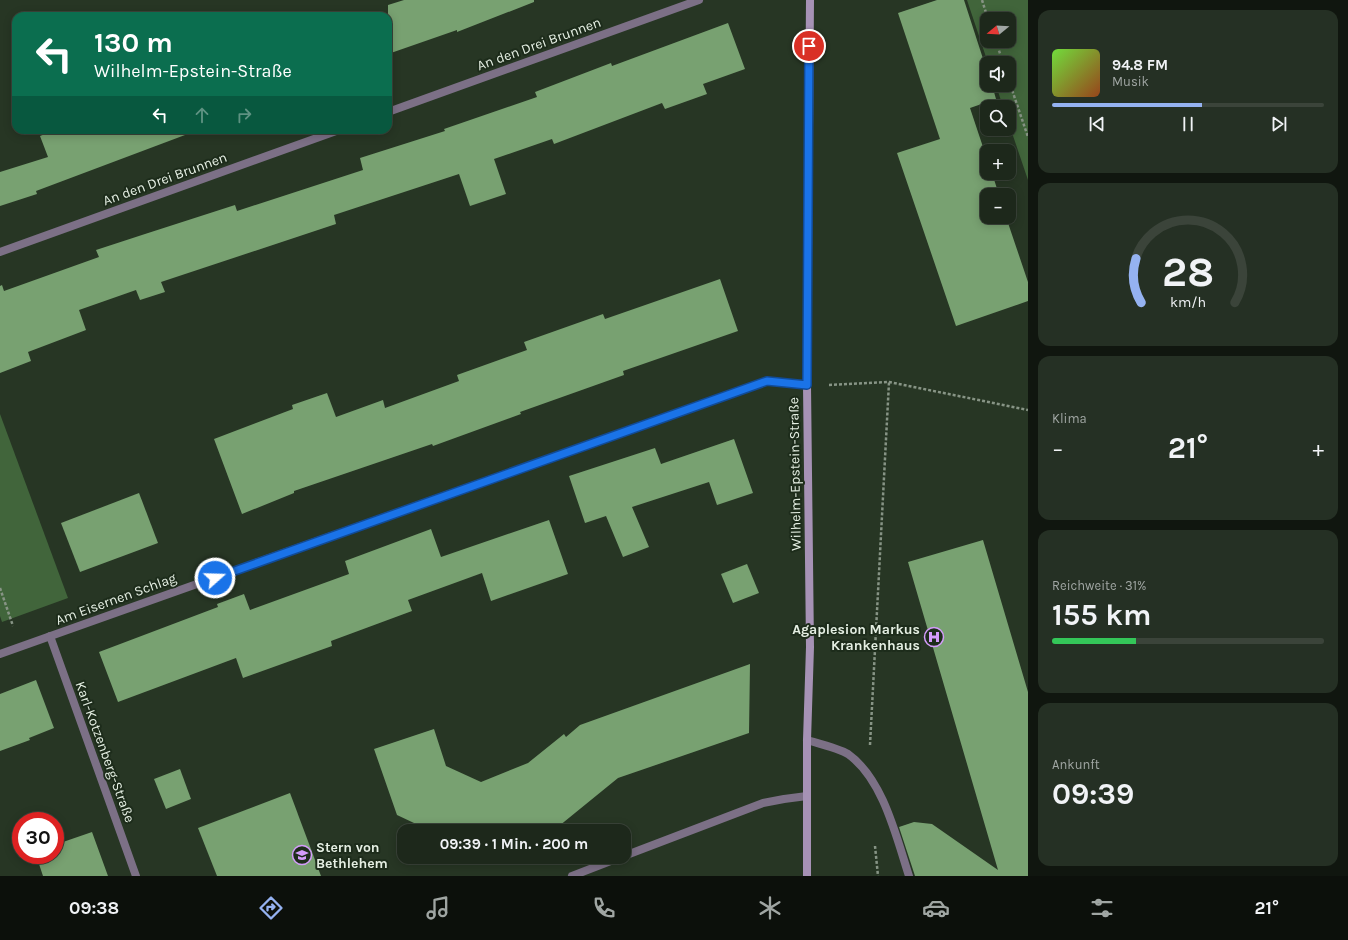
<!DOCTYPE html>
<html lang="de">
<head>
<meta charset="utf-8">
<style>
  body { margin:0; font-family:Karla,sans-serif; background:#253024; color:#f1f3f6; height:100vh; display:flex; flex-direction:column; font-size:15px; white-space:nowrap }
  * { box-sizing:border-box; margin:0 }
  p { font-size:13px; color:#a0a6a3 }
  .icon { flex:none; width:22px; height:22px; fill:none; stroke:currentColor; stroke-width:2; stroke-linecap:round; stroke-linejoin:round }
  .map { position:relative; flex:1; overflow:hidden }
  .side { display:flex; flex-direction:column; gap:10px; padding:10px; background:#10160f; width:320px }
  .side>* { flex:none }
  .banner { position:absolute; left:12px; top:12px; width:380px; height:122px; border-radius:12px; box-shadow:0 2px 10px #0003,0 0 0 1px #3b443a; background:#0b6e4f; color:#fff; overflow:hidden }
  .needle { width:26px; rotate:252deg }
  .controls { position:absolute; left:980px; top:12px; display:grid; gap:8px }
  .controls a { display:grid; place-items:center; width:36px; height:36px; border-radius:8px; background:#1d281b; box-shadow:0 2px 10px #0003,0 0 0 1px #3b443a; font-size:20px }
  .speed { position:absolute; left:12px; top:812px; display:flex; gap:8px; font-size:20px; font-weight:700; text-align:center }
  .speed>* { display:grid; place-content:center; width:52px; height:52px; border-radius:50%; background:#1d281b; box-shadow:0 2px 10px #0003,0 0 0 1px #3b443a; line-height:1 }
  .speed .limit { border:6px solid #d22; background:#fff; color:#111 }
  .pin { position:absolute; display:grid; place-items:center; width:34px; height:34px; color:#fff; margin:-17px; border:2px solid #fff; border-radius:50%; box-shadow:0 1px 4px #0007 }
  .me { position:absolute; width:44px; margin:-22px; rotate:70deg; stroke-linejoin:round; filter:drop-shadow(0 0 3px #0008) }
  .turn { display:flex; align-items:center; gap:14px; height:84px; padding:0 16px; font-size:18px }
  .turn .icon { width:52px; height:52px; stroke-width:2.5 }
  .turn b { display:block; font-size:28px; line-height:34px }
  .lanes { display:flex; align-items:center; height:38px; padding:0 16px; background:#0003; justify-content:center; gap:20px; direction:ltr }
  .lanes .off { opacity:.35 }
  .big { font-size:30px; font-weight:700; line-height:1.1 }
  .side .tile { flex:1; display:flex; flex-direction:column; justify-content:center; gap:6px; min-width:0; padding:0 14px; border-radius:12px; background:#253024 }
  .side .dial { align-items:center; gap:0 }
  .dial svg { height:104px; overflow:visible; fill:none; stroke:#3b443a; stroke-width:7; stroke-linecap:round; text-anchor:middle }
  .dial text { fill:#f1f3f6; stroke:none }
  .song { display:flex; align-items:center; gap:12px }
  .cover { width:48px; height:48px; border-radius:6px; background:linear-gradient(135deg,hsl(100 70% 55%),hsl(20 70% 35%)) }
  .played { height:4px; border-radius:2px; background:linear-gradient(90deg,#95b2f1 55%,#3b443a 55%) }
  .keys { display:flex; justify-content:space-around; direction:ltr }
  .heat { display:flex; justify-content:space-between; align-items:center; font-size:22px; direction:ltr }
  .charge { height:6px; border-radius:3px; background:linear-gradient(90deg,#34c759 31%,#3b443a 0) }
  .trip { position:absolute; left:397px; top:824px; width:234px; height:40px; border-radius:12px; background:#1d281b; box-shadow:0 2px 10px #0003,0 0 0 1px #3b443a; font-weight:700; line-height:40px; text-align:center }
  .tabs { display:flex; height:64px; justify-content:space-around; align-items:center; background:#0c100b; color:#a0a6a3 }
  .tabs .icon { width:28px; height:28px }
  .tabs .active { color:#95b2f1 }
  .tabs b { font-size:18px; color:#f1f3f6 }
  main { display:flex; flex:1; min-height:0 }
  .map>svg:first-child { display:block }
  .green { fill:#41653b; fill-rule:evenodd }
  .building { fill:#78a171 }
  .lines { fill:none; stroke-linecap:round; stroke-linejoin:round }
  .path { stroke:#879485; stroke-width:2.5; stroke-dasharray:3 2; stroke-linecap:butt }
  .lane { stroke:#7c7086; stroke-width:8 }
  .street { stroke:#7c7086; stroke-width:8 }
  .secondary { stroke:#a692b5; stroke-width:8 }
  .route-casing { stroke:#114b97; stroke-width:10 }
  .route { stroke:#1a73e8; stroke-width:7 }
  .labels { text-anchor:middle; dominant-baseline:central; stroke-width:4; stroke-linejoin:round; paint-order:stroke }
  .street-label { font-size:14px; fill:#e5efe3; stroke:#1d2c1b }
  .poi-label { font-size:14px; font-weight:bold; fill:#e5efe3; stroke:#1d2c1b; text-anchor:end }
</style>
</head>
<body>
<main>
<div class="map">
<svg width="1028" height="876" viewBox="0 0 1028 876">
  <rect width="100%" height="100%" fill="#273624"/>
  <g class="green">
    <path d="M 967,0 L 1028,0 L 1028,180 L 1009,124 L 1009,107 L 1003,107 L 996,85 L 1009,85 L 1009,63 L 988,63 ZM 987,19 L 1009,19 L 1009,41 L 987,41 Z"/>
    <path d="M 0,414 L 68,598 L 2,622 L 0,616 Z"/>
  </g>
  <g class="building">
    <path d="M 404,0 L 534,0 L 534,2 L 457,32 L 457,30 L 388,54 L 388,5 Z"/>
    <path d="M 937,0 L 964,0 L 987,71 L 987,85 L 992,85 L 996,99 L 970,108 L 987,159 L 987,173 L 992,173 L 999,195 L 987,195 L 987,217 L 1006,217 L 1028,282 L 1028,301 L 956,326 L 897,153 L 940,139 L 898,13 Z"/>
    <path d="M 728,23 L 745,69 L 703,84 L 707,94 L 665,109 L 662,103 L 554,144 L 552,139 L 494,159 L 506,194 L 470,206 L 459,174 L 334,215 L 336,224 L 161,282 L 165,292 L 140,300 L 136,290 L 79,310 L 86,330 L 28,352 L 31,361 L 0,373 L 0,286 L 2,285 L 4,291 L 99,257 L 96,250 L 145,234 L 235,205 L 237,211 L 363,170 L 360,158 L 445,131 L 444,129 L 537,97 L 535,92 L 611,63 L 612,66 Z"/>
    <path d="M 55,130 L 193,130 L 193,132 L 36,191 L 37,194 L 0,206 L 0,172 L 48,157 L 40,136 Z"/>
    <path d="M 720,279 L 738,331 L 623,371 L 624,375 L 520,412 L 521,414 L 433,446 L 432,444 L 294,491 L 294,493 L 242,514 L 214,439 L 293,409 L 292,405 L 327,393 L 336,417 L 383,400 L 385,408 L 459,381 L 457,375 L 527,350 L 524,342 L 603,314 L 605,319 Z"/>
    <path d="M 734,439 L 753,493 L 717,505 L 709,482 L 632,507 L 649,547 L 623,557 L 606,516 L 585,523 L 569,476 L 655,448 L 661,464 Z"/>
    <path d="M 139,493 L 158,543 L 80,572 L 61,523 Z"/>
    <path d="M 549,520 L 568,574 L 491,601 L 482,573 L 408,600 L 412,611 L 331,641 L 332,646 L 243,678 L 236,658 L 118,702 L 99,652 L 218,607 L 217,604 L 244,594 L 250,610 L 349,574 L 345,561 L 431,529 L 441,557 Z"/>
    <path d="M 983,540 L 1028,692 L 1028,876 L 915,876 L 899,827 L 914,822 L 932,824 L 998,870 L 908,562 Z"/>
    <path d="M 747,564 L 759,593 L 733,603 L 721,574 Z"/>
    <path d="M 750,664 L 749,733 L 618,778 L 559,826 L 543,831 L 431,831 L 397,815 L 374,749 L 434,729 L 446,766 L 481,782 L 528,763 L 564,734 L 566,737 L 580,725 Z"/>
    <path d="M 36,680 L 54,728 L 29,738 L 30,740 L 0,751 L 0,694 Z"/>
    <path d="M 180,769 L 191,799 L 166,809 L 154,779 Z"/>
    <path d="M 290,793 L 321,876 L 217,876 L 198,828 Z"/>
    <path d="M 92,832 L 108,876 L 43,876 L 36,855 L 55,855 L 55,848 L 64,845 L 63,842 Z"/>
  </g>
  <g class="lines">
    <g class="path">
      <path d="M 982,0 L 988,19"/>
      <path d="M 996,41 L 1003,63"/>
      <path d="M 1009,81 L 1028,137"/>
      <path d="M 829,385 L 889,382 L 1028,410"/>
      <path d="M 0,588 L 13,626"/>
      <path d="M 870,745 L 889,382"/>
      <path d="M 875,846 L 878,876"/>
    </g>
    <path class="lane" d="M 807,740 C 817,743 840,749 848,754 C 883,779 896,836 909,876"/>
    <g class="street">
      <path d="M 388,112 L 699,0"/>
      <path d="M 0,252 L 339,130"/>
      <path d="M 50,636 L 136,876"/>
      <path d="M 0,654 L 767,381 L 807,385"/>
      <path d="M 624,856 L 763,803 L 784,799 L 807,796"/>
      <path d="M 572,876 L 621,857"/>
    </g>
    <path class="secondary" d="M 807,876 L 807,740 L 810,647 L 807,385 L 810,0"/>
  </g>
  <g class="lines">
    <g class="route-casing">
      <path id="route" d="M 215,578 L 767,381 L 807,385 L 809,46"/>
    </g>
    <use href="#route" class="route"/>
  </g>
  <defs>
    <g id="hospital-ring" transform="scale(1)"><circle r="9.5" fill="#1d2c1b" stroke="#d49cfb" stroke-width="1.5"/><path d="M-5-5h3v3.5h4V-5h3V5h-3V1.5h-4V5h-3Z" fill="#d49cfb"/></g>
    <g id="school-ring" transform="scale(1)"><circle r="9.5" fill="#1d2c1b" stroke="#d49cfb" stroke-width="1.5"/><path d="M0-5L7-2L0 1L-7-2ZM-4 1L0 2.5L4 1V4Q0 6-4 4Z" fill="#d49cfb"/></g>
  </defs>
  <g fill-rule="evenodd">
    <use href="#hospital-ring" x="934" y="637"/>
    <use href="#school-ring" x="302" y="855"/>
  </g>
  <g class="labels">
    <g class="street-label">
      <text transform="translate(539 44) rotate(-20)">An den Drei Brunnen</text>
      <text transform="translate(165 179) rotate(-20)">An den Drei Brunnen</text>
      <text transform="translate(795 474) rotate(-91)">Wilhelm-Epstein-Straße</text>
      <text transform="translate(116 599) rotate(-20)">Am Eisernen Schlag</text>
      <text transform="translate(105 752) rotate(70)">Karl-Kotzenberg-Straße</text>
    </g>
    <g class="poi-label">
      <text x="920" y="629">Agaplesion Markus<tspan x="920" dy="16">Krankenhaus</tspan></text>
      <text x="316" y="847" text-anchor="start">Stern von<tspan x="316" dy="16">Bethlehem</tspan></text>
    </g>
  </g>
</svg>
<div class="controls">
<a><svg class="needle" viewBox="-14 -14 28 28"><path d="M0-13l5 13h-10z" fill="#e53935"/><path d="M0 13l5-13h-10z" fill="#a0a6a3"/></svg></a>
<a><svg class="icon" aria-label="sound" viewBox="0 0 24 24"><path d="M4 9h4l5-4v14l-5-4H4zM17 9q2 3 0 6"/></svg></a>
<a><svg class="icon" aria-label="search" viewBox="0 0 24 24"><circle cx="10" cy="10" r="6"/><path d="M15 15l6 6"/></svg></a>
<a>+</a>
<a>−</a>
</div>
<div class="speed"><div class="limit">30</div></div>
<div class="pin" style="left:809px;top:46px;background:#d93025"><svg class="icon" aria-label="arrive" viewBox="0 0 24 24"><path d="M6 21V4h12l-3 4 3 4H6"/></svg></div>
<svg class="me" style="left:215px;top:578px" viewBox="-20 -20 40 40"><circle r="17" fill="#1a73e8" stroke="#fff" stroke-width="3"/><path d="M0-11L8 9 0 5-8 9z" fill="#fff"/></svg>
<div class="trip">09:39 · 1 Min. · 200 m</div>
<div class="banner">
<div class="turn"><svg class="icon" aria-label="left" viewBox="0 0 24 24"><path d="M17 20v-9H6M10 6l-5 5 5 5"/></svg><div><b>130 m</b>Wilhelm-Epstein-Straße</div></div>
<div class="lanes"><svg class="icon" aria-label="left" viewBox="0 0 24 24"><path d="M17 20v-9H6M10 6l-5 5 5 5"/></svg><svg class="icon off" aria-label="ahead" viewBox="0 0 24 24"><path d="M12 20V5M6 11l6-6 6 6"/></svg><svg class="icon off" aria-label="right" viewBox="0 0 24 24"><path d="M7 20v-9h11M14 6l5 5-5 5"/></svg></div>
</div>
</div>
<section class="side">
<div class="tile">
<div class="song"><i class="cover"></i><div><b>94.8 FM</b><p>Musik</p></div></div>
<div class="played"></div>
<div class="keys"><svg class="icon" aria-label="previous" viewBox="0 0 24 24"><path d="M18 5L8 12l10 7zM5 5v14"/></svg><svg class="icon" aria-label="pause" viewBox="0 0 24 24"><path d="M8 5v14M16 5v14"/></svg><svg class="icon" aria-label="next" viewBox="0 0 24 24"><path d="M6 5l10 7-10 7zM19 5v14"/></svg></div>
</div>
<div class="tile dial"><svg viewBox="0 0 100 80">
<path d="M14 69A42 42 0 1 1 86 69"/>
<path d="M14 69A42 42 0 0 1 10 35" stroke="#95b2f1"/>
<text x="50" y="56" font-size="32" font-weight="700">28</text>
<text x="50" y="72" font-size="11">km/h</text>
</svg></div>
<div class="tile"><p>Klima</p>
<div class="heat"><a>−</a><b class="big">21°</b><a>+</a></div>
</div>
<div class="tile"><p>Reichweite · 31%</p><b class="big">155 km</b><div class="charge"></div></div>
<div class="tile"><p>Ankunft</p><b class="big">09:39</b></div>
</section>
</main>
<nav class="tabs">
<b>09:38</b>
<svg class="icon active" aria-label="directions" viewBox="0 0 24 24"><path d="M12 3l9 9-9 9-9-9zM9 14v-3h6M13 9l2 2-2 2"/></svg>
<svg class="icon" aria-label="music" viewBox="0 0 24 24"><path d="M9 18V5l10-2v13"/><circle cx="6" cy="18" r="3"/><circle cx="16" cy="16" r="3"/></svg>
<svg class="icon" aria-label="phone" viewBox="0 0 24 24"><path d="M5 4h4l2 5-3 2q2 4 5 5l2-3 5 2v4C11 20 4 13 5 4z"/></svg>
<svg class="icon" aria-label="climate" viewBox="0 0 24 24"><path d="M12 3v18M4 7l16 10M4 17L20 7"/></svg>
<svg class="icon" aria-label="car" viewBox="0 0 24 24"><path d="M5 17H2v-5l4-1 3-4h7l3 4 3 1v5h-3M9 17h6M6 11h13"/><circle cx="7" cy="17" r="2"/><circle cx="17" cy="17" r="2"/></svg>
<svg class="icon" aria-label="filters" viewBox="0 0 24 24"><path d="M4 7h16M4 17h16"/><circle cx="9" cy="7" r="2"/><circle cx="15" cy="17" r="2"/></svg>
<b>21°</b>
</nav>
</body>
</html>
